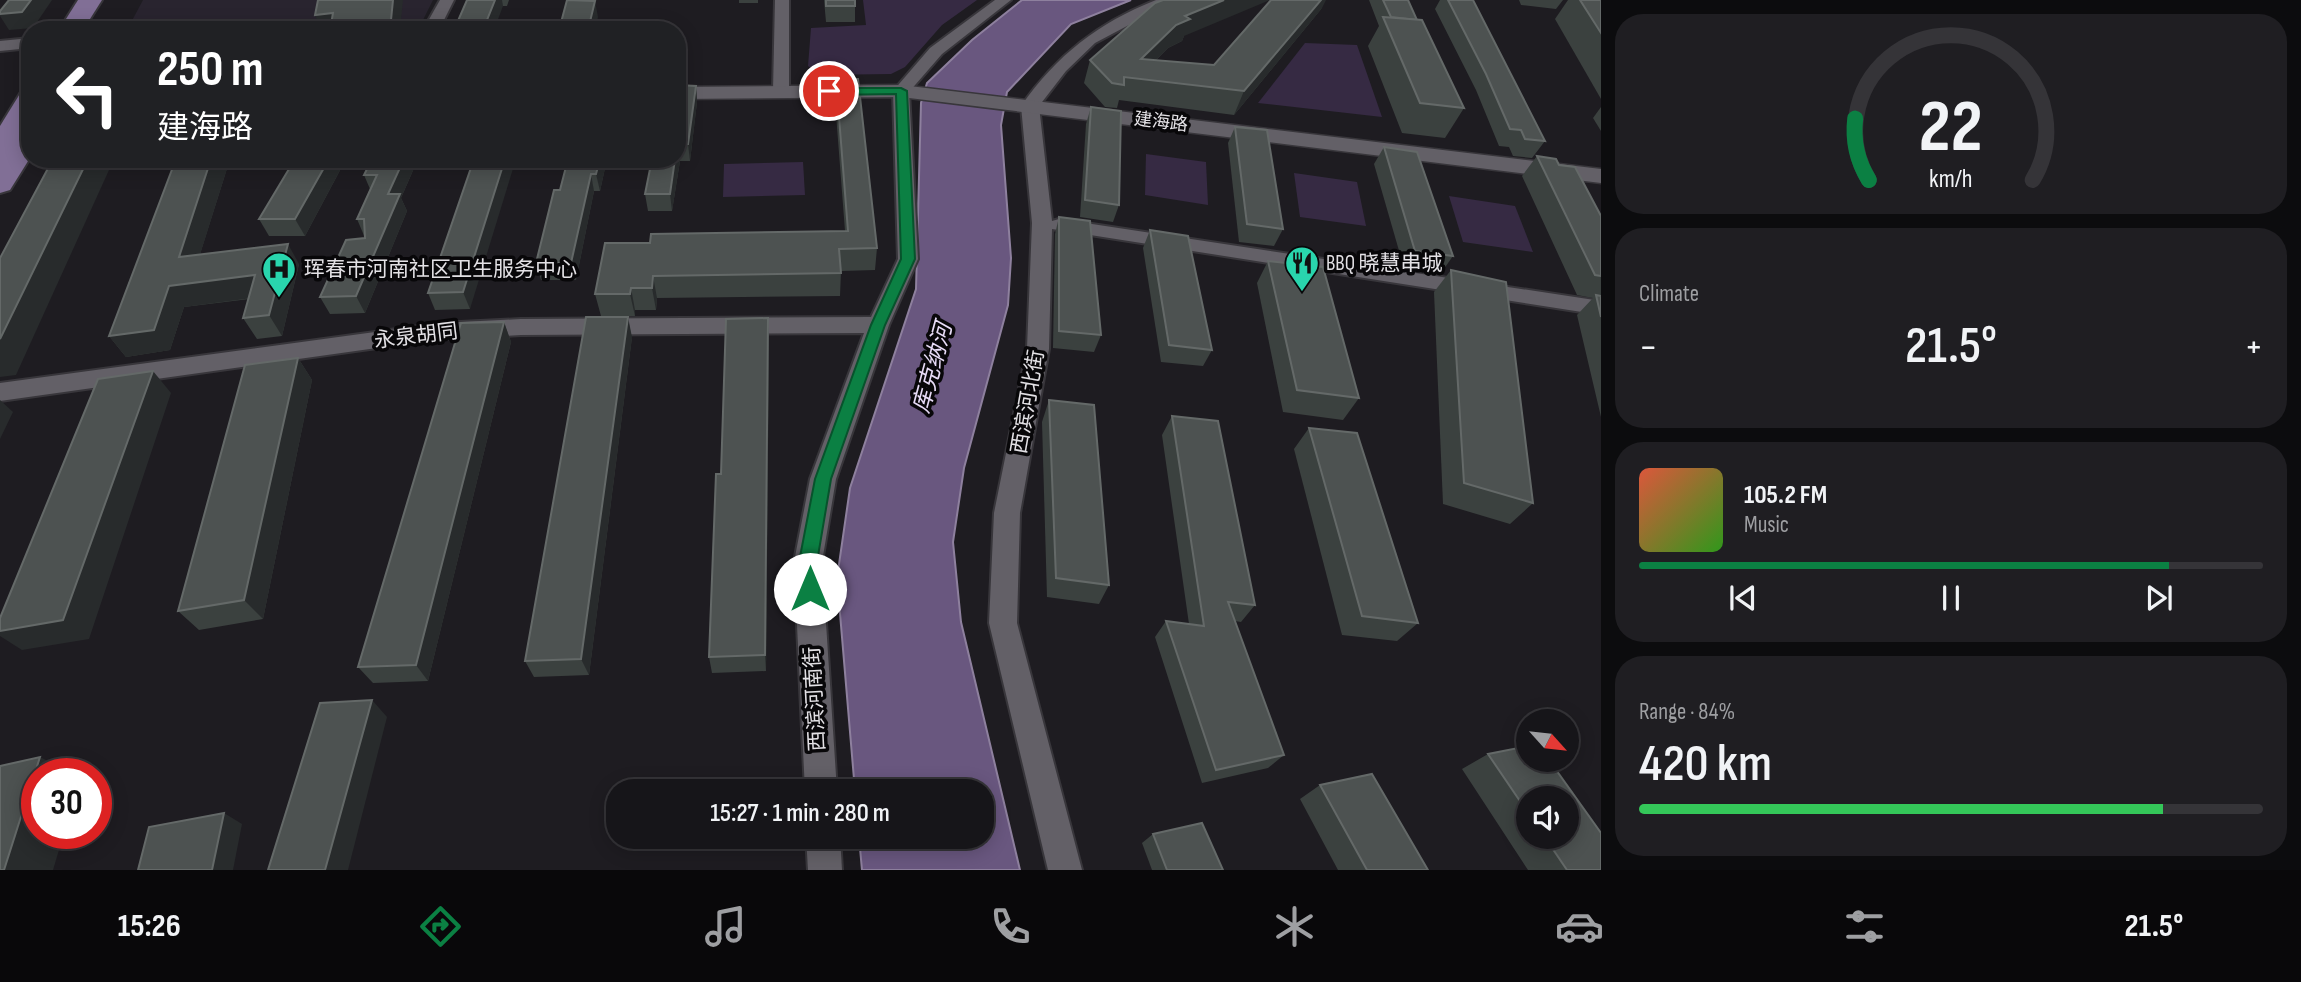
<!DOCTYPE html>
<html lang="en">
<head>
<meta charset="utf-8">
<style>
  body { margin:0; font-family:"Sofia Sans Condensed","Noto Sans SC",sans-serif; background:#1f1e22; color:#f1f3f6; height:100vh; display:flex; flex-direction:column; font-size:26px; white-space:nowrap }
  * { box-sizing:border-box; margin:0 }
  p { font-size:23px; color:#9e9fa2 }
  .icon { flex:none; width:38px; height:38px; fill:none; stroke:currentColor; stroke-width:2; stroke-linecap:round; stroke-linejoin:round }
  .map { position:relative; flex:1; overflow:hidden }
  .sheet { display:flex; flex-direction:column; gap:14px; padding:14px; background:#0c0c0e; width:700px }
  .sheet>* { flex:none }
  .banner { position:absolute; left:21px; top:21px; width:665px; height:147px; border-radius:28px; box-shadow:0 4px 18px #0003,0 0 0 2px #353438; background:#202124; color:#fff; overflow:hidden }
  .needle { width:46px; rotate:117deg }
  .buttons { position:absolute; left:1516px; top:709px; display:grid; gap:14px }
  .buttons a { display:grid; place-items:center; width:63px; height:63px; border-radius:50%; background:#161519; box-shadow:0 4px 18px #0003,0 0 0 2px #353438; font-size:35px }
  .speed { position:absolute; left:21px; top:758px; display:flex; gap:14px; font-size:35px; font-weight:700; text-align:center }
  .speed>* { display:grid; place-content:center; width:91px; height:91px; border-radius:50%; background:#161519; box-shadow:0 4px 18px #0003,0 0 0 2px #353438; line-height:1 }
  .speed .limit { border:10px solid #d22; background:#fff; color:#111 }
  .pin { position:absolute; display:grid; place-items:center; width:60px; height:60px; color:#fff; margin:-30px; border:4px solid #fff; border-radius:50%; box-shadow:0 2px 7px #0007 }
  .me { position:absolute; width:77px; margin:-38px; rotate:0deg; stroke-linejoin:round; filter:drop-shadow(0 0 5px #0008) }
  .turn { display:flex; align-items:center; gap:24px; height:147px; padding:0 21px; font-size:32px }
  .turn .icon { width:91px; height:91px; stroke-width:2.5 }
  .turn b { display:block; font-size:49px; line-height:60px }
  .big { font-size:52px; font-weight:600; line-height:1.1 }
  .sheet .widget { flex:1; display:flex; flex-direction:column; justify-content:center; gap:10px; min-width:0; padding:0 24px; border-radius:28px; background:#1f1e22 }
  .sheet .dial { align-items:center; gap:0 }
  .dial svg { height:182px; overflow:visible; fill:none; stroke:#353438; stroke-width:7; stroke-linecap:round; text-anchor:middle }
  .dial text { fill:#f1f3f6; stroke:none }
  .song { display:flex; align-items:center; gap:21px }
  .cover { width:84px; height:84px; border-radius:10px; background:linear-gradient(135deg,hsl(10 70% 55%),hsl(110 70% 35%)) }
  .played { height:7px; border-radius:4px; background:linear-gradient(90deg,#0b8043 85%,#353438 85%) }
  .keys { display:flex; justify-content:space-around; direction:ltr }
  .heat { display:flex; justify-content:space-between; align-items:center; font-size:38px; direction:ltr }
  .charge { height:10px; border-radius:5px; background:linear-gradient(90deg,#34c759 84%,#353438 0) }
  .trip { position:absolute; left:606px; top:779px; width:388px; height:70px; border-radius:28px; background:#161519; box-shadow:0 4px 18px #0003,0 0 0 2px #353438; font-weight:600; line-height:70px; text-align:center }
  .dock { display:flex; height:112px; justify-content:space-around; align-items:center; background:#09080a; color:#9e9fa2 }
  .dock .icon { width:49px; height:49px }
  .dock .on { color:#0b8043 }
  .dock b { font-size:32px; color:#f1f3f6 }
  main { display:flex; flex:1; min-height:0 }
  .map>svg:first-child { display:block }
  .built { fill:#29242f }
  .green { fill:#362a43 }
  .water { fill:#69577f; stroke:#8e809e; stroke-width:2 }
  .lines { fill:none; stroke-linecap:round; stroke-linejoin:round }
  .minor-casing { stroke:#38363b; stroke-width:4 }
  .tertiary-casing { stroke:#38363b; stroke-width:3 }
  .primary-casing { stroke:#38363b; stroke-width:4 }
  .minor { fill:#636067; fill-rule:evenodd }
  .tertiary { fill:#636067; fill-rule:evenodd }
  .primary { fill:#816f96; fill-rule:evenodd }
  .wall { fill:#3b413f; fill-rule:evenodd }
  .shaded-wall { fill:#282b2c }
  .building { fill:#4d5251; stroke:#646968; stroke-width:2 }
  .route { fill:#0b8043; stroke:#07532c; stroke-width:2 }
  .labels { text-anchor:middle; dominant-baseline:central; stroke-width:7; stroke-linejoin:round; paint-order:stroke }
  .far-street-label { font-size:18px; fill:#e3e1e5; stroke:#080709 }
  .poi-label { font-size:21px; fill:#e3e1e5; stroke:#080709; text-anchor:start }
  .street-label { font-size:21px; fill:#e3e1e5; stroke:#080709 }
  .water-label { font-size:23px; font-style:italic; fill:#e8dcf7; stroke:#080709 }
</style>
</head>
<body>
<main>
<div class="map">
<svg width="1601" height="870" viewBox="0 0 1601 870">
  <rect width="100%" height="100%" fill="#1e1c21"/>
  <path class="built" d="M 143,0 L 433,0 L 418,30 L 127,30 Z"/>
  <g class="green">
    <path d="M 863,0 L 977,0 L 942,25 L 905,67 L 891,74 L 819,75 L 808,66 L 811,28 L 866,25 Z"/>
    <path d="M 1305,43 L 1357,45 L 1382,117 L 1258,103 Z"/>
    <path d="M 1146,154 L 1206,162 L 1208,205 L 1145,195 Z"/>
    <path d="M 803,162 L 805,195 L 723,197 L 724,164 Z"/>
    <path d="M 1294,173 L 1357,182 L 1366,226 L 1300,217 Z"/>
    <path d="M 1449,196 L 1515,206 L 1533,252 L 1463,242 Z"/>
  </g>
  <path class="water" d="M 1022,0 L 1131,0 L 1071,24 L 1007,92 L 1001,125 L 1011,258 L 1008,305 L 964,468 L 953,542 L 961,622 L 1020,870 L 862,870 L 859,837 L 982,836 L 982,791 L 855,791 L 837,578 L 850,488 L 916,289 L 921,103 L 927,83 L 972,40 Z"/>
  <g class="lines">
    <g class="minor-casing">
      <g id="minor">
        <path d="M 440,0 L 454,0 L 439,30 L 423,30 Z"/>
        <path d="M 775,0 L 789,0 L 789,91 L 781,96 L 773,91 Z"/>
        <path d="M 995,0 L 1011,0 L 942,54 L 909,92 L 918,259 L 889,325 L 836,479 L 822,562 L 837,791 L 805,791 L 794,562 L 810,479 L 864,333 L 521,335 L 441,339 L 0,401 L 0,383 L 441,323 L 521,319 L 871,317 L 898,259 L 893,91 L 930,48 Z"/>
        <path d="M 1156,0 L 1176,0 L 1095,43 L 1066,71 L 1039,106 L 1052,221 L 1059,219 L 1601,301 L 1601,315 L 1052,229 L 1049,349 L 1020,513 L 1017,623 L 1082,870 L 1048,870 L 989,623 L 994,513 L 1027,349 L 1032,223 L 1021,106 C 1057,55 1098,23 1156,0 Z"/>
        <path d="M 30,38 L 30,48 L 0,51 L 0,41 Z"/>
        <path d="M 806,836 L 840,836 L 842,870 L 808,870 Z"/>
      </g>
    </g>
    <g class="tertiary-casing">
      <path id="tertiary" d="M 901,85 L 1601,169 L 1601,183 L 901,97 L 677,99 L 677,87 Z"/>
    </g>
    <g class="primary-casing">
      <g id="primary">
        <path d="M 78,0 L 102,0 L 83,30 L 59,30 Z"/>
        <path d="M 30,90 L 30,158 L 10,190 L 0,193 L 0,126 L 21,92 Z"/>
      </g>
    </g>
    <use href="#minor" class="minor"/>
    <use href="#tertiary" class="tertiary"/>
    <use href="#primary" class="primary"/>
  </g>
  <g class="wall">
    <path d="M 467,0 L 509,0 L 507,6 L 503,6 Z"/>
    <rect x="739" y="0" width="19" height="3"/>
    <path d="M 824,0 L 855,0 L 855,22 L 826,22 Z"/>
    <path d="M 1369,0 L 1408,0 L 1417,20 L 1464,108 L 1445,138 L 1402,133 L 1368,46 L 1379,26 Z"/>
    <path d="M 1440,0 L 1448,0 L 1545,141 L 1532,158 L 1513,156 L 1509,147 L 1499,146 L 1476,90 L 1435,9 Z"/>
    <path d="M 1519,0 L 1563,0 L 1556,9 L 1521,5 Z"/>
    <path d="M 1568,0 L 1601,0 L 1601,99 L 1555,19 Z"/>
    <path d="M 1322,8 L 1234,115 L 1119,100 L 1117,108 L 1105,107 L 1084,83 L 1090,60 L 1184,36 L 1182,41 L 1168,48 L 1156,60 L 1214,65 Z"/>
    <path d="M 836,79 L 877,248 L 875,270 L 841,271 L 840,296 L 657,298 L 656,310 L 635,310 L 635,316 L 601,316 L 595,294 L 650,243 L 845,231 L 835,101 Z"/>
    <path d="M 677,85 L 696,86 L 697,102 L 690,161 L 680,161 L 672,211 L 648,211 L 645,194 Z"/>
    <path d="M 1091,107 L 1119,205 L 1113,222 L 1080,217 L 1086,124 Z"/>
    <path d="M 1601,107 L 1601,131 L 1593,118 Z"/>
    <path d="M 1235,127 L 1283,229 L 1274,246 L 1239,242 L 1228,143 Z"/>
    <path d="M 1384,147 L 1453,256 L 1441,273 L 1404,268 L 1374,164 Z"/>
    <path d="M 1537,156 L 1559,165 L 1601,216 L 1601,417 L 1577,315 L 1593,298 L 1577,295 L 1522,176 Z"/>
    <path d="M 176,159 L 230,159 L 200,254 L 299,264 L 282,336 L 257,339 L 243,318 L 249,299 L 184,307 L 170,350 L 126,357 L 109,336 Z"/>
    <path d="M 295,159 L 346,159 L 305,236 L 269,236 L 259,219 Z"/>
    <path d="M 372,159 L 418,159 L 401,198 L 407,211 L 365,313 L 330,314 L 320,297 L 365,238 L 357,219 L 370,189 L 364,175 Z"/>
    <path d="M 474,159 L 470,309 L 435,310 L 428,293 Z"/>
    <path d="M 607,159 L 600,191 L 594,191 L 576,280 L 541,280 L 536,263 L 560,190 Z"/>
    <path d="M 1059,217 L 1101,335 L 1094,352 L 1053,348 L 1055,234 Z"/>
    <path d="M 1150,230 L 1212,350 L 1203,366 L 1161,362 L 1143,248 Z"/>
    <path d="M 1268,261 L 1359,398 L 1343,420 L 1283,412 L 1257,283 Z"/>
    <path d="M 1451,270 L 1533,503 L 1510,524 L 1443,504 L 1434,292 Z"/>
    <path d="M 504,322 L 511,342 L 428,681 L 373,683 L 358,667 Z"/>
    <path d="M 632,337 L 589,675 L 534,677 L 525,661 Z"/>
    <path d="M 769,338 L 766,671 L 712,673 L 709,657 L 721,474 Z"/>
    <path d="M 298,358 L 312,380 L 263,619 L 199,630 L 178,611 Z"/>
    <path d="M 1049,400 L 1109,585 L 1099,604 L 1047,597 L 1042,422 Z"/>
    <path d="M 1172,416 L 1255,605 L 1241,622 L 1235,621 L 1284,755 L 1268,768 L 1202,783 L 1155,637 L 1166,621 L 1189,624 L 1162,435 Z"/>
    <path d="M 1309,428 L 1418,623 L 1397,641 L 1342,635 L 1294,449 Z"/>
    <path d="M 1488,754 L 1601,870 L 1528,870 L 1462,769 ZM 1528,798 L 1566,836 L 1528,836 Z"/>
    <path d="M 1320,785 L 1428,870 L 1338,870 L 1300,799 Z"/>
    <path d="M 1153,834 L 1223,870 L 1152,870 L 1142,843 Z"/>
  </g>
  <g class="shaded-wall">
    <path d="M 31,0 L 52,0 L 33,28 L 9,30 L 0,16 L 0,14 Z"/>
    <path d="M 393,0 L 403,0 L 400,30 L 390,30 Z"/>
    <path d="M 495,0 L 502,0 L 503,6 L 494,30 L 483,30 Z"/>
    <path d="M 1224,0 L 1270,0 L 1184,36 L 1182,41 L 1168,48 L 1137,78 L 1141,59 L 1185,16 Z"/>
    <path d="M 1321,0 L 1326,0 L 1322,8 L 1234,115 L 1244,91 Z"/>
    <path d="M 595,1 L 598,17 L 595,30 L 588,30 Z"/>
    <path d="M 333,13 L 340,30 L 321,30 L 315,15 Z"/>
    <path d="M 696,86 L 697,102 L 690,161 L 688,144 Z"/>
    <path d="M 677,144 L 680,161 L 672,211 L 670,194 L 675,159 L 677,159 Z"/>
    <path d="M 88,159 L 114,159 L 16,375 L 0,377 L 0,339 Z"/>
    <path d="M 211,159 L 230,159 L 193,277 L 179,257 Z"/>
    <path d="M 329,159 L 346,159 L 305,236 L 295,219 Z"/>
    <path d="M 404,159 L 418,159 L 401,198 L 407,211 L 365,313 L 356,296 L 388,194 Z"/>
    <path d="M 505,159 L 516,159 L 470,309 L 463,292 Z"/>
    <path d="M 600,159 L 607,159 L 600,191 L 596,174 Z"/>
    <path d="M 591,174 L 594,191 L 576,280 L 571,263 Z"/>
    <path d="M 288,244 L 299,264 L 282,336 L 269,315 Z"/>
    <path d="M 255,275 L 268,296 L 184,307 L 170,350 L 126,357 L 109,336 L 169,286 Z"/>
    <path d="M 653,276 L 657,298 L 656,310 L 652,288 Z"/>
    <path d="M 631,288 L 635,310 L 635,316 L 630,294 Z"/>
    <path d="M 628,317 L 632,337 L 589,675 L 581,659 Z"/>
    <path d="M 768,318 L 769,338 L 766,671 L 765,655 Z"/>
    <path d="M 504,322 L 511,342 L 428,681 L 416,665 Z"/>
    <path d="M 298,358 L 312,380 L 263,619 L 244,600 Z"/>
    <path d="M 153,371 L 171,393 L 89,639 L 22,650 L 0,636 L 0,631 Z"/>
    <path d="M 0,400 L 13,412 L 0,439 Z"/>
    <path d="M 372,700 L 387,717 L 348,870 L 325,870 Z"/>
    <path d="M 40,757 L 73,774 L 37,774 L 37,833 L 64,833 L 53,870 L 4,870 Z"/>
    <path d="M 224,813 L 242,824 L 233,870 L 212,870 Z"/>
  </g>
  <g class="building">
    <path d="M 9,0 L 31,0 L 22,12 L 0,14 L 0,11 Z"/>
    <path d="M 318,0 L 393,0 L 390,30 L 330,30 L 333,13 L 315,15 Z"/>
    <path d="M 467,0 L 495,0 L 483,30 L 454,30 Z"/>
    <path d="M 567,0 L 595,1 L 588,30 L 559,30 Z"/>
    <rect x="826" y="0" width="29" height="6"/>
    <path d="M 1163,0 L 1224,0 L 1185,16 L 1190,19 L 1176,25 L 1141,59 L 1214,65 L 1271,0 L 1321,0 L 1244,91 L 1124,77 L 1124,85 L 1112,83 L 1090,60 L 1155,3 Z"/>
    <path d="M 1383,0 L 1408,0 L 1417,20 L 1391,17 Z"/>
    <path d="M 1448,0 L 1473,0 L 1545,141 L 1525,139 L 1521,130 L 1510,129 L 1486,74 Z"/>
    <path d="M 1580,0 L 1601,0 L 1601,33 Z"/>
    <path d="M 1383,17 L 1422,20 L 1464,108 L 1420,103 Z"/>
    <path d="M 836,79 L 858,79 L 877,248 L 839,249 L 841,273 L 653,276 L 652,288 L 631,288 L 630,294 L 595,294 L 605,243 L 650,243 L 651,234 L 848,231 Z"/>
    <path d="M 677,85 L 696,86 L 688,144 L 677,144 L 677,145 Z"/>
    <path d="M 1091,107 L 1121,111 L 1119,205 L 1085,200 Z"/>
    <path d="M 1235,127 L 1267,130 L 1283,229 L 1247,224 Z"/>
    <path d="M 1384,147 L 1417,152 L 1453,256 L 1415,251 Z"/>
    <path d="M 1537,156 L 1556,159 L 1559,165 L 1575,167 L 1601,216 L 1601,276 L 1595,275 Z"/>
    <path d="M 53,159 L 88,159 L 0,339 L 0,258 Z"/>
    <path d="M 176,159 L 211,159 L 179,257 L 288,244 L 269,315 L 243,318 L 255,275 L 169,286 L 154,330 L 109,336 Z"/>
    <path d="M 295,159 L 329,159 L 295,219 L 259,219 Z"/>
    <path d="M 372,159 L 404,159 L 388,194 L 400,194 L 356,296 L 320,297 L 346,240 L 365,238 L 364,219 L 357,219 L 377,175 L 364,175 Z"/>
    <path d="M 474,159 L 505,159 L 463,292 L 428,293 Z"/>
    <path d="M 568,159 L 600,159 L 596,174 L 591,174 L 571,263 L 536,263 L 554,190 L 560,190 Z"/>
    <path d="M 652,159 L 675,159 L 670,194 L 645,194 Z"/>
    <path d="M 1059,217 L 1090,221 L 1101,335 L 1059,331 Z"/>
    <path d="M 1150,230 L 1188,236 L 1212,350 L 1169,345 Z"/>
    <path d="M 1268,261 L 1323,267 L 1359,398 L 1297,390 Z"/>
    <path d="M 1451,270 L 1506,282 L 1533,503 L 1464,483 Z"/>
    <path d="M 1596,295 L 1601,296 L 1601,317 Z"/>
    <path d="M 586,317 L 628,317 L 581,659 L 525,661 Z"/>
    <path d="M 768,318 L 765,655 L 709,657 L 716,474 L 721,474 L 726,319 Z"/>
    <path d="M 504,322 L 416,665 L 358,667 L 461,323 Z"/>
    <path d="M 298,358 L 244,600 L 178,611 L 245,365 Z"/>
    <path d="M 153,371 L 63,620 L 0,631 L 0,618 L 98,379 Z"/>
    <path d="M 1049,400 L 1094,405 L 1109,585 L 1056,578 Z"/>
    <path d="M 1172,416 L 1218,421 L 1255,605 L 1228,602 L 1284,755 L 1216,770 L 1166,621 L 1204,626 Z"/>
    <path d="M 1309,428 L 1357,433 L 1418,623 L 1362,616 Z"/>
    <path d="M 372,700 L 325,870 L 268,870 L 320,703 Z"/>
    <path d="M 1528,746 L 1528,760 L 1549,760 L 1601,833 L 1601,870 L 1567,870 L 1544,836 L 1566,836 L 1566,798 L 1528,798 L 1528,813 L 1488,754 Z"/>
    <path d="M 40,757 L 4,870 L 0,870 L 0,766 Z"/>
    <path d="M 1372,774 L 1428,870 L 1367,870 L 1320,785 Z"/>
    <path d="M 224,813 L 212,870 L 138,870 L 149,827 Z"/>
    <path d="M 1202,823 L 1223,870 L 1167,870 L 1153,834 Z"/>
  </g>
  <path class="route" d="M 901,88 L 907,91 L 915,259 L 885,325 L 831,479 L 817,562 L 819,589 L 816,594 L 810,597 L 803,594 L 799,562 L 815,479 L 871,325 L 901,259 L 896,94 L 829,95 L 824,91 L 829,88 Z"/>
  <defs>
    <g id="restaurant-pin" transform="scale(1.75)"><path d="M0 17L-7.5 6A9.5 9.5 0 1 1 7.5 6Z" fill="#29d5ad" stroke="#080709"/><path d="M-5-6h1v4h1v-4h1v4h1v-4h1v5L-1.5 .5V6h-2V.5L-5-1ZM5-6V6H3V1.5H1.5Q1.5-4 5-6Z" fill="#111"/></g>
    <g id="hospital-pin" transform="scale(1.75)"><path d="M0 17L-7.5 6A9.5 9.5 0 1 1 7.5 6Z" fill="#29d5ad" stroke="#080709"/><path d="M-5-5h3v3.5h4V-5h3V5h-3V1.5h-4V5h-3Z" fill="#111"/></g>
  </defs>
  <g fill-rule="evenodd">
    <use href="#restaurant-pin" x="1302" y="263"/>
    <use href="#hospital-pin" x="279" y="269"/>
  </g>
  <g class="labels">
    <g class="far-street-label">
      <text transform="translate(1161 122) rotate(7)">建海路</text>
    </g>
    <g class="poi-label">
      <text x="1326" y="263">BBQ 晓慧串城</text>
      <text x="304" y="269">珲春市河南社区卫生服务中心</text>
    </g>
    <g class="street-label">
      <text transform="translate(416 336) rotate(-7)">永泉胡同</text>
      <text transform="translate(1028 402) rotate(-80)">西滨河北街</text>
      <text transform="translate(815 699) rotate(-93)">西滨河南街</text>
    </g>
    <g class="water-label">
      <text transform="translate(933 368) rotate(-75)">库克纳河</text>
    </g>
  </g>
</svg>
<div class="buttons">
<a><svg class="needle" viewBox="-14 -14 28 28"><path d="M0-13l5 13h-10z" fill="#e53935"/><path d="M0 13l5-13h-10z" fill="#9e9fa2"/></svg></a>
<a><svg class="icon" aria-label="sound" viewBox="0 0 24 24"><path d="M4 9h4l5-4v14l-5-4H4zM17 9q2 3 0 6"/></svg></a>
</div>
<div class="speed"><div class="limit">30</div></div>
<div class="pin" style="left:829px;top:91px;background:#d93025"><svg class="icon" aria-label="arrive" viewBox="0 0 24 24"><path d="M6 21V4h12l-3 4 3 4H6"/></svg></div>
<svg class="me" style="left:810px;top:589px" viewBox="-20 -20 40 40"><circle r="19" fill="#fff"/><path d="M0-13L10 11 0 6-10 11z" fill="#0b8043"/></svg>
<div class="trip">15:27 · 1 min · 280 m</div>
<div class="banner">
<div class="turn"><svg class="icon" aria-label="left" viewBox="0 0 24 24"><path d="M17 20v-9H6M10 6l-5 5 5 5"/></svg><div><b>250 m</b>建海路</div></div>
</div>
</div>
<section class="sheet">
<div class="widget dial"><svg viewBox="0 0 100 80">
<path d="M14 69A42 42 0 1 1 86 69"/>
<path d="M14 69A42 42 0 0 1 8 42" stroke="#0b8043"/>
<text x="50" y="56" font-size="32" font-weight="700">22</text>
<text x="50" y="72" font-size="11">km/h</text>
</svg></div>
<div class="widget"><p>Climate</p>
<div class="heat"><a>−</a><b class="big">21.5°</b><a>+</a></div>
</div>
<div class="widget">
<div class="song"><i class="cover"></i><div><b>105.2 FM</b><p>Music</p></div></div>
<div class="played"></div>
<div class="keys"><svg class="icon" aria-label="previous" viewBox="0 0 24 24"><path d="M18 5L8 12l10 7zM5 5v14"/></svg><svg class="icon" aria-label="pause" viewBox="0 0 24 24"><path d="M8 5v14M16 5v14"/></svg><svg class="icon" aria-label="next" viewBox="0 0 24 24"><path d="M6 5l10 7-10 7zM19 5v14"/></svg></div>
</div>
<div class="widget"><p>Range · 84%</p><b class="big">420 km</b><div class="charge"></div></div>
</section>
</main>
<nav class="dock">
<b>15:26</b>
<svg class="icon on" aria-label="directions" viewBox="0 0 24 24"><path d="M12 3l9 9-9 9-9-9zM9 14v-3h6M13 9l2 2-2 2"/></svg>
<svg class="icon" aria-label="music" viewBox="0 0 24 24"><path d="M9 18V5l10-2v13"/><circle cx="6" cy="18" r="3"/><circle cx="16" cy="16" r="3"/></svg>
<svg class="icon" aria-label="phone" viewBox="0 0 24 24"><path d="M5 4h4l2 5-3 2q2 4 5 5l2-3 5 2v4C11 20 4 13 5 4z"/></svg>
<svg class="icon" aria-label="climate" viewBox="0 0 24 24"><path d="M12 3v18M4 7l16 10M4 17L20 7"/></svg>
<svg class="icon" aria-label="car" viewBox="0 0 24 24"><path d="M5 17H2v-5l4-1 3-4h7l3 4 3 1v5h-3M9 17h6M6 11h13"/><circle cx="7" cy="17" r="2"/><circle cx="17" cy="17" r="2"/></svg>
<svg class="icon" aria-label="filters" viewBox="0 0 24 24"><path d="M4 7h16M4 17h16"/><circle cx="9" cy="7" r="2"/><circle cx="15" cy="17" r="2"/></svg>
<b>21.5°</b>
</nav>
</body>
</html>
